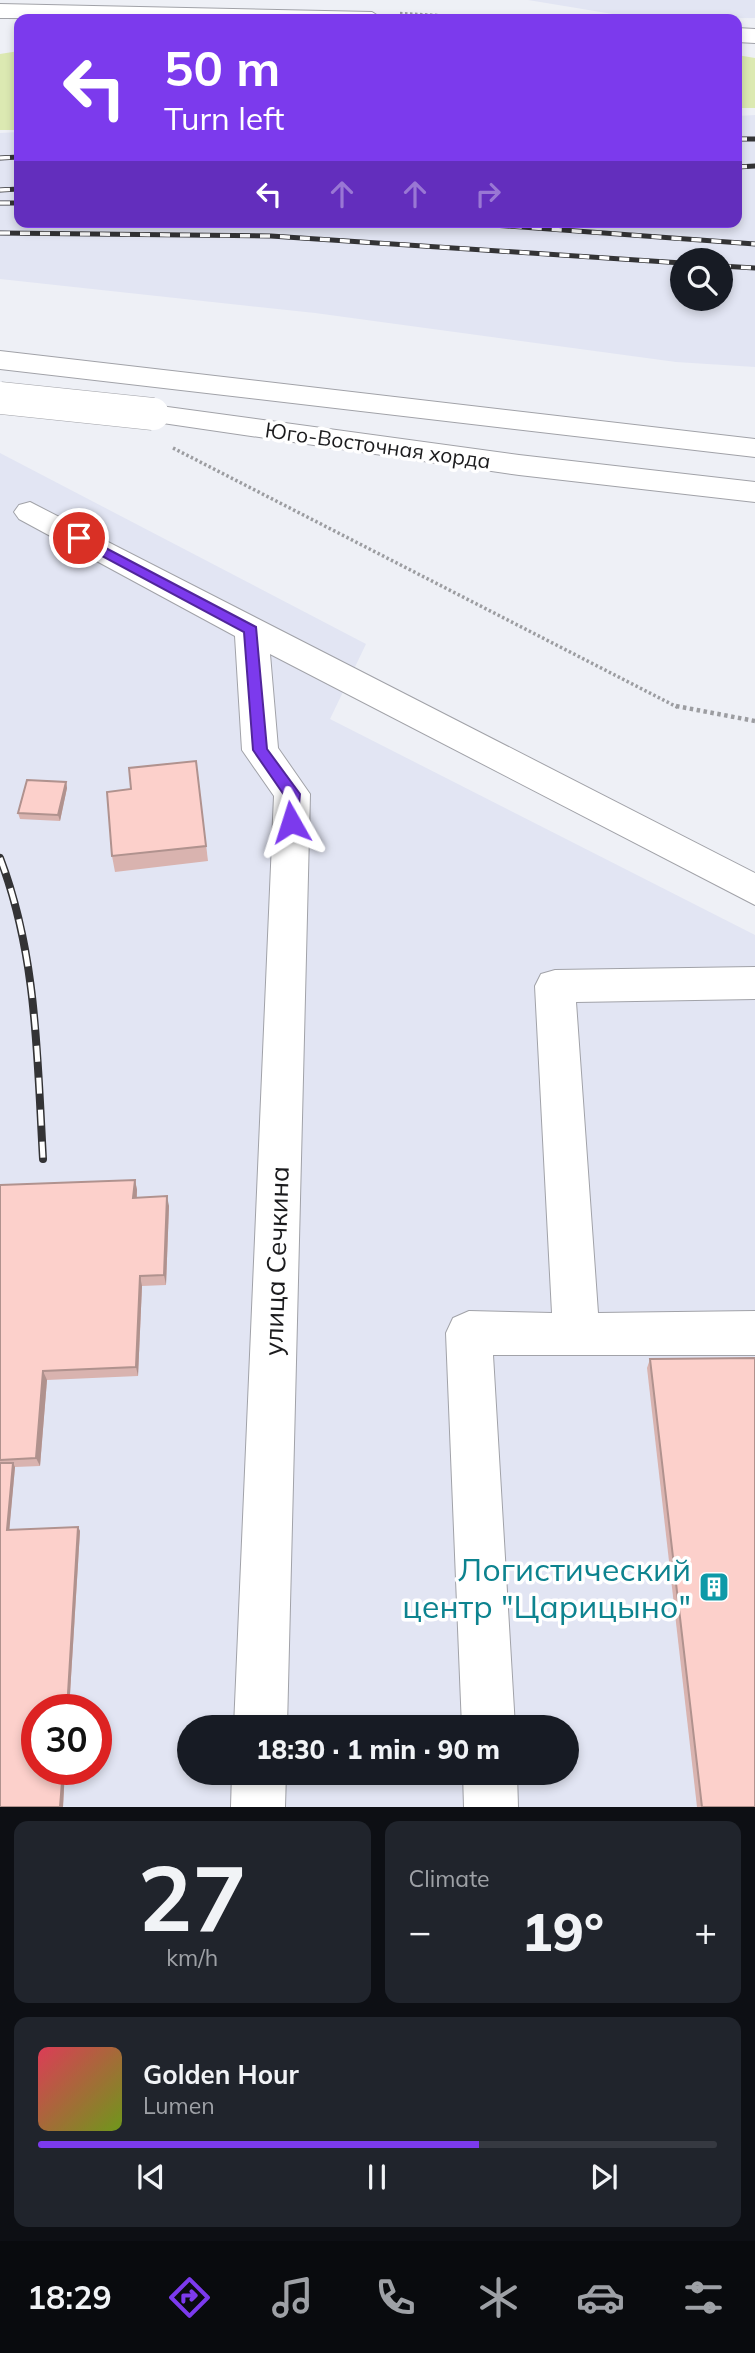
<!DOCTYPE html>
<html lang="en">
<head>
<meta charset="utf-8">
<style>
  body { margin:0; font-family:Mulish,sans-serif; background:#20242c; color:#f1f3f6; height:100vh; display:flex; flex-direction:column; font-size:26px; white-space:nowrap }
  * { box-sizing:border-box; margin:0 }
  p { font-size:23px; color:#9ea1a6 }
  .icon { flex:none; width:38px; height:38px; fill:none; stroke:currentColor; stroke-width:2; stroke-linecap:round; stroke-linejoin:round }
  .map { position:relative; height:1807px; overflow:hidden }
  .drawer { display:flex; flex-direction:column; gap:14px; padding:14px; background:#0d0f14; flex:1 }
  .drawer>* { flex:none }
  .banner { position:absolute; left:14px; top:14px; width:728px; height:214px; border-radius:14px; box-shadow:0 4px 10px #0003; background:#7c3aed; color:#fff; overflow:hidden }
  .buttons { position:absolute; left:670px; top:248px; display:grid; gap:14px }
  .buttons a { display:grid; place-items:center; width:63px; height:63px; border-radius:50%; background:#171b24; box-shadow:0 4px 10px #0003; font-size:35px }
  .speed { position:absolute; left:21px; top:1694px; display:flex; gap:14px; font-size:35px; font-weight:700; text-align:center }
  .speed>* { display:grid; place-content:center; width:91px; height:91px; border-radius:50%; background:#171b24; box-shadow:0 4px 10px #0003; line-height:1 }
  .speed .limit { border:10px solid #d22; background:#fff; color:#111 }
  .pin { position:absolute; display:grid; place-items:center; width:60px; height:60px; color:#fff; margin:-30px; border:4px solid #fff; border-radius:50%; box-shadow:0 2px 7px #0007 }
  .me { position:absolute; width:77px; margin:-38px; rotate:354deg; stroke-linejoin:round; filter:drop-shadow(0 0 5px #0008) }
  .turn { display:flex; align-items:center; gap:24px; height:147px; padding:0 35px; font-size:32px }
  .turn .icon { width:91px; height:91px; stroke-width:2.5 }
  .turn b { display:block; font-size:49px; line-height:60px }
  .lanes { display:flex; align-items:center; height:66px; padding:0 35px; background:#0003; justify-content:center; gap:35px; direction:ltr }
  .lanes .off { opacity:.35 }
  .big { font-size:52px; font-weight:800; line-height:1.1 }
  .drawer .widget { flex:1; display:flex; flex-direction:column; justify-content:center; gap:10px; min-width:0; padding:0 24px; border-radius:14px; background:#20242c }
  .drawer .dial { align-items:center; gap:0 }
  .dial b { font-size:91px; line-height:1 }
  .song { display:flex; align-items:center; gap:21px }
  .cover { width:84px; height:84px; border-radius:10px; background:linear-gradient(135deg,hsl(350 70% 55%),hsl(80 70% 35%)) }
  .played { height:7px; border-radius:4px; background:linear-gradient(90deg,#7c3aed 65%,#363941 65%) }
  .keys { display:flex; justify-content:space-around; direction:ltr }
  .heat { display:flex; justify-content:space-between; align-items:center; font-size:38px; direction:ltr }
  .drawer .tiles { flex:1; display:grid; gap:14px; grid-template-columns:1fr 1fr }
  .widget:last-child { grid-column:span 2 }
  .trip { position:absolute; left:177px; top:1715px; width:402px; height:70px; border-radius:35px; background:#171b24; box-shadow:0 4px 10px #0003; font-weight:800; line-height:70px; text-align:center }
  .menu { display:flex; height:112px; justify-content:space-around; align-items:center; background:#090b0e; color:#9ea1a6 }
  .menu .icon { width:49px; height:49px }
  .menu .active { color:#7c3aed }
  .menu b { font-size:32px; color:#f1f3f6 }
  .map>svg:first-child { display:block }
  .built { fill:#e2e5f3; fill-rule:evenodd }
  .green { fill:#dce9b2 }
  .lines { fill:none; stroke-linecap:round; stroke-linejoin:round }
  .minor-casing { stroke:#a1a2a8; stroke-width:2 }
  .major-casing { stroke:#a1a2a8; stroke-width:2 }
  .path-far2 { stroke:#9c9da1; stroke-width:2.5; stroke-dasharray:2.5 2.5; stroke-linecap:butt }
  .path-far1 { stroke:#9c9da1; stroke-width:3.5; stroke-dasharray:2.5 2.5; stroke-linecap:butt }
  .path { stroke:#9c9da1; stroke-width:4.5; stroke-dasharray:3.5 3.5; stroke-linecap:butt }
  .minor { fill:#fff; fill-rule:evenodd }
  .major { fill:#fff; fill-rule:evenodd }
  .rail-far1-casing { stroke:#333335; stroke-width:5 }
  .rail-casing { stroke:#333335; stroke-width:8 }
  .rail-far1 { stroke:#fff; stroke-width:3.5; stroke-dasharray:10; stroke-linecap:butt }
  .rail { stroke:#fff; stroke-width:5; stroke-dasharray:16; stroke-linecap:butt }
  .major-bridge-casing { stroke:#a1a2a8; stroke-width:33; stroke-linecap:butt }
  .major-bridge { stroke:#fff; stroke-width:32 }
  .wall { fill:#d9b3af }
  .shaded-wall { fill:#b0928e }
  .building { fill:#fcd0cb; stroke:#b0928e; stroke-width:2 }
  .route { fill:#7c3aed; stroke:#51269a; stroke-width:2 }
  .labels { text-anchor:middle; dominant-baseline:central; stroke-width:7; stroke-linejoin:round; paint-order:stroke }
  .far-street-label { font-size:21px; fill:#1b1b1d; stroke:#fff }
  .street-label { font-size:26px; fill:#1b1b1d; stroke:#fff }
  .near-culture-label { font-size:32px; fill:#0d838f; stroke:#fff; text-anchor:end }
</style>
</head>
<body>
<div class="map">
<svg width="755" height="1807" viewBox="0 0 755 1807">
  <rect width="100%" height="100%" fill="#eef0f6"/>
  <g class="built">
    <path d="M 528,0 L 755,0 L 755,18 L 643,19 Z"/>
    <path d="M 755,115 L 755,367 L 676,362 L 315,313 L 0,279 L 0,133 L 19,132 L 19,222 L 737,222 L 737,116 ZM 682,261 L 721,261 L 721,299 L 682,299 Z"/>
    <path d="M 0,453 L 366,644 L 330,719 L 755,935 L 755,1807 L 0,1807 ZM 37,1710 L 96,1710 L 96,1769 L 37,1769 ZM 189,1727 L 567,1727 L 567,1773 L 189,1773 Z"/>
  </g>
  <g class="green">
    <path d="M 19,51 L 19,130 L 0,130 L 0,54 Z"/>
    <path d="M 737,55 L 755,58 L 755,108 L 737,108 Z"/>
  </g>
  <g class="lines">
    <g class="minor-casing">
      <g id="minor">
        <path d="M 0,4 L 372,12 L 383,19 L 0,18 Z"/>
        <path d="M 737,28 L 755,29 L 755,43 L 737,42 Z"/>
        <path d="M 30,502 L 755,873 L 755,905 L 270,654 L 278,748 L 310,794 L 287,1727 L 234,1727 L 274,796 L 242,750 L 235,636 L 19,519 L 14,512 L 19,505 Z"/>
        <path d="M 755,967 L 755,999 L 576,1002 L 598,1313 L 755,1311 L 755,1355 L 493,1355 L 515,1727 L 462,1727 L 446,1333 L 453,1318 L 469,1311 L 552,1313 L 535,986 L 541,974 L 555,970 Z"/>
        <path d="M 232,1773 L 286,1773 L 285,1807 L 231,1807 Z"/>
        <path d="M 463,1773 L 517,1773 L 518,1807 L 464,1807 Z"/>
      </g>
    </g>
    <g class="major-casing">
      <g id="major">
        <path d="M 0,351 L 755,439 L 755,457 L 0,369 Z"/>
        <path d="M 153,405 L 519,455 L 755,482 L 755,502 L 519,475 L 142,420 L 138,414 L 142,408 Z"/>
      </g>
    </g>
    <path class="path-far2" d="M 400,13 L 512,19"/>
    <path class="path-far1" d="M 173,448 L 679,708"/>
    <path class="path" d="M 676,706 L 755,721"/>
    <use href="#minor" class="minor"/>
    <use href="#major" class="major"/>
    <g class="rail-far1-casing">
      <g id="rail-far1">
        <path d="M 737,139 L 755,139"/>
        <path d="M 0,158 L 19,157"/>
        <path d="M 737,167 L 755,166"/>
        <path d="M 0,190 L 19,189"/>
        <path d="M 0,203 L 19,203"/>
        <path d="M 452,222 L 755,244"/>
        <path d="M 0,233 L 271,236 L 682,263"/>
        <path d="M 721,266 L 755,268"/>
      </g>
    </g>
    <g class="rail-casing">
      <path id="rail" d="M 0,858 C 37,955 37,1056 43,1159"/>
    </g>
    <use href="#rail-far1" class="rail-far1"/>
    <use href="#rail" class="rail"/>
    <g class="major-bridge-casing">
      <path id="major-bridge" d="M 0,398 L 153,414"/>
    </g>
    <use href="#major-bridge" class="major-bridge"/>
  </g>
  <g class="wall">
    <path d="M 196,761 L 208,861 L 115,872 L 112,856 L 131,789 Z"/>
    <path d="M 66,782 L 67,788 L 60,821 L 20,819 L 18,813 Z"/>
    <path d="M 135,1180 L 137,1190 L 137,1197 L 169,1206 L 166,1285 L 142,1286 L 138,1376 L 47,1380 L 40,1466 L 15,1467 L 9,1530 L 78,1527 L 80,1531 L 69,1710 L 37,1710 L 65,1769 L 63,1807 L 0,1807 L 0,1185 Z"/>
    <path d="M 650,1359 L 755,1807 L 697,1807 L 647,1368 Z"/>
  </g>
  <g class="shaded-wall">
    <path d="M 66,782 L 67,788 L 60,821 L 58,815 Z"/>
    <path d="M 135,1180 L 137,1190 L 136,1208 L 133,1198 Z"/>
    <path d="M 167,1196 L 169,1206 L 166,1285 L 164,1275 Z"/>
    <path d="M 140,1276 L 142,1286 L 138,1376 L 136,1367 Z"/>
    <path d="M 43,1371 L 47,1380 L 40,1466 L 36,1458 Z"/>
    <path d="M 13,1463 L 15,1467 L 9,1534 L 7,1530 Z"/>
    <path d="M 78,1527 L 80,1531 L 69,1710 L 67,1710 Z"/>
    <path d="M 63,1769 L 65,1769 L 63,1807 L 60,1807 Z"/>
  </g>
  <g class="building">
    <path d="M 196,761 L 206,846 L 112,856 L 107,792 L 131,789 L 129,768 Z"/>
    <path d="M 27,780 L 66,782 L 58,815 L 18,813 Z"/>
    <path d="M 135,1180 L 133,1198 L 167,1196 L 164,1275 L 140,1276 L 136,1367 L 43,1371 L 36,1458 L 0,1460 L 0,1185 Z"/>
    <path d="M 755,1358 L 755,1807 L 702,1807 L 650,1359 Z"/>
    <path d="M 0,1463 L 13,1463 L 7,1530 L 78,1527 L 67,1710 L 37,1710 L 37,1769 L 63,1769 L 60,1807 L 0,1807 Z"/>
  </g>
  <path class="route" d="M 79,534 L 256,627 L 267,749 L 300,794 L 297,826 L 286,826 L 284,795 L 253,750 L 244,632 L 74,541 L 72,538 Z"/>
  <defs>
    <g id="building-square" transform="scale(1.575)"><rect x="-9" y="-9" width="18" height="18" rx="4" fill="#0f9aa8" stroke="#fff"/><path d="M-4-6H4V6H1V3H-1V6H-4ZM-2.5-4.3h1.7v1.8h-1.7ZM.8-4.3h1.7v1.8H.8ZM-2.5-1h1.7V.8h-1.7ZM.8-1h1.7V.8H.8Z" fill="#fff"/></g>
  </defs>
  <g fill-rule="evenodd">
    <use href="#building-square" x="714" y="1587"/>
  </g>
  <g class="labels">
    <g class="far-street-label">
      <text transform="translate(378 445) rotate(8)">Юго-Восточная хорда</text>
    </g>
    <g class="street-label">
      <text transform="translate(276 1261) rotate(-88)">улица Сечкина</text>
    </g>
    <g class="near-culture-label">
      <text x="691" y="1569">Логистический<tspan x="691" dy="37">центр "Царицыно"</tspan></text>
    </g>
  </g>
</svg>
<div class="buttons">
<a><svg class="icon" aria-label="search" viewBox="0 0 24 24"><circle cx="10" cy="10" r="6"/><path d="M15 15l6 6"/></svg></a>
</div>
<div class="speed"><div class="limit">30</div></div>
<div class="pin" style="left:79px;top:538px;background:#d93025"><svg class="icon" aria-label="arrive" viewBox="0 0 24 24"><path d="M6 21V4h12l-3 4 3 4H6"/></svg></div>
<svg class="me" style="left:291px;top:822px" viewBox="-20 -20 40 40"><path d="M0-17L14 15 0 8-14 15z" fill="#7c3aed" stroke="#fff" stroke-width="4"/></svg>
<div class="trip">18:30 · 1 min · 90 m</div>
<div class="banner">
<div class="turn"><svg class="icon" aria-label="left" viewBox="0 0 24 24"><path d="M17 20v-9H6M10 6l-5 5 5 5"/></svg><div><b>50 m</b>Turn left</div></div>
<div class="lanes"><svg class="icon" aria-label="left" viewBox="0 0 24 24"><path d="M17 20v-9H6M10 6l-5 5 5 5"/></svg><svg class="icon off" aria-label="ahead" viewBox="0 0 24 24"><path d="M12 20V5M6 11l6-6 6 6"/></svg><svg class="icon off" aria-label="ahead" viewBox="0 0 24 24"><path d="M12 20V5M6 11l6-6 6 6"/></svg><svg class="icon off" aria-label="right" viewBox="0 0 24 24"><path d="M7 20v-9h11M14 6l5 5-5 5"/></svg></div>
</div>
</div>
<section class="drawer">
<div class="tiles">
<div class="widget dial"><b>27</b><p>km/h</p></div>
<div class="widget"><p>Climate</p>
<div class="heat"><a>−</a><b class="big">19°</b><a>+</a></div>
</div>
<div class="widget">
<div class="song"><i class="cover"></i><div><b>Golden Hour</b><p>Lumen</p></div></div>
<div class="played"></div>
<div class="keys"><svg class="icon" aria-label="previous" viewBox="0 0 24 24"><path d="M18 5L8 12l10 7zM5 5v14"/></svg><svg class="icon" aria-label="pause" viewBox="0 0 24 24"><path d="M8 5v14M16 5v14"/></svg><svg class="icon" aria-label="next" viewBox="0 0 24 24"><path d="M6 5l10 7-10 7zM19 5v14"/></svg></div>
</div>
</div>
</section>
<nav class="menu">
<b>18:29</b>
<svg class="icon active" aria-label="directions" viewBox="0 0 24 24"><path d="M12 3l9 9-9 9-9-9zM9 14v-3h6M13 9l2 2-2 2"/></svg>
<svg class="icon" aria-label="music" viewBox="0 0 24 24"><path d="M9 18V5l10-2v13"/><circle cx="6" cy="18" r="3"/><circle cx="16" cy="16" r="3"/></svg>
<svg class="icon" aria-label="phone" viewBox="0 0 24 24"><path d="M5 4h4l2 5-3 2q2 4 5 5l2-3 5 2v4C11 20 4 13 5 4z"/></svg>
<svg class="icon" aria-label="climate" viewBox="0 0 24 24"><path d="M12 3v18M4 7l16 10M4 17L20 7"/></svg>
<svg class="icon" aria-label="car" viewBox="0 0 24 24"><path d="M5 17H2v-5l4-1 3-4h7l3 4 3 1v5h-3M9 17h6M6 11h13"/><circle cx="7" cy="17" r="2"/><circle cx="17" cy="17" r="2"/></svg>
<svg class="icon" aria-label="filters" viewBox="0 0 24 24"><path d="M4 7h16M4 17h16"/><circle cx="9" cy="7" r="2"/><circle cx="15" cy="17" r="2"/></svg>
</nav>
</body>
</html>
